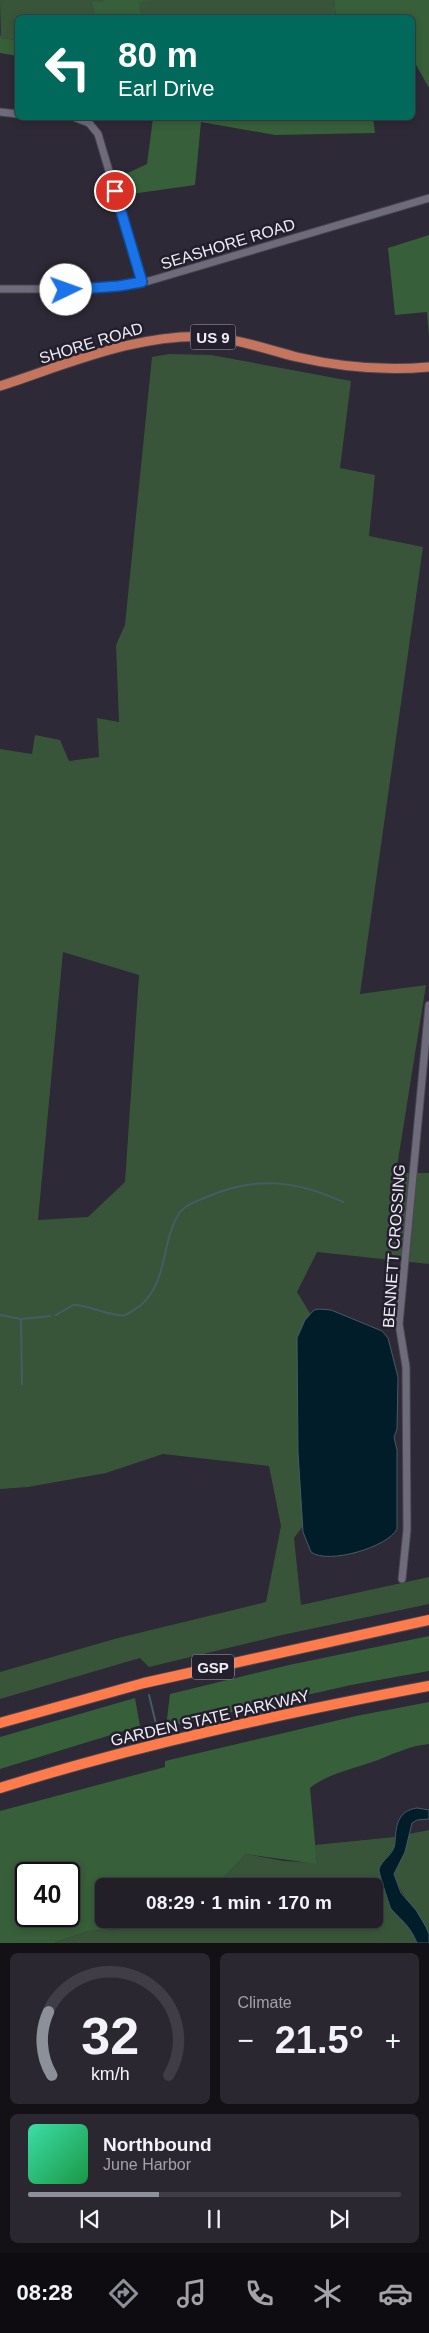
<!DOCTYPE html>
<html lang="en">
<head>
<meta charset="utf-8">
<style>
  body { margin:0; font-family:Helvetica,sans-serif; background:#2a2730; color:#f1f3f6; height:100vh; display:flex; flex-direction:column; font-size:19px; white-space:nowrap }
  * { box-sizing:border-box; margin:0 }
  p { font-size:16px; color:#a2a2a8 }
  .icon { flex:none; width:28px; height:28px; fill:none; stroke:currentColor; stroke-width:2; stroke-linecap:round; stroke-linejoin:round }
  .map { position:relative; height:1943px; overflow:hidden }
  .side { display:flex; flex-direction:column; gap:10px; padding:10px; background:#131116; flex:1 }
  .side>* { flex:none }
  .guide { position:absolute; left:15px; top:15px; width:400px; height:105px; border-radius:8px; box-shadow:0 2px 8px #0003,0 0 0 1px #3f3d45; background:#00695c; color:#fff; overflow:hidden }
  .speed { position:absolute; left:15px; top:1862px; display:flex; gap:10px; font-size:25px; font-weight:700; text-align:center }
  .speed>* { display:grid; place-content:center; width:65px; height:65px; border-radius:50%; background:#221f28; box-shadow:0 2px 8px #0003,0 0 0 1px #3f3d45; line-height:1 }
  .speed .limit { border:2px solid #111; border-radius:8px; background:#fff; color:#111 }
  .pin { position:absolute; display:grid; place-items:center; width:42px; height:42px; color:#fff; margin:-21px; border:2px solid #fff; border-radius:50%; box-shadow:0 1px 5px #0007 }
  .me { position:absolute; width:55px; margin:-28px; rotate:87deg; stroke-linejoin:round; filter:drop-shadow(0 0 4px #0008) }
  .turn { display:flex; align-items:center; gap:18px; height:105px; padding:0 20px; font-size:22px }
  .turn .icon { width:65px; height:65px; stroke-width:2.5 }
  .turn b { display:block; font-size:35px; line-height:42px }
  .big { font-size:38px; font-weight:700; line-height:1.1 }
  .side .tile { flex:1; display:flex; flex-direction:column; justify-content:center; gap:8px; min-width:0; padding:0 18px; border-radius:8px; background:#2a2730 }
  .side .dial { align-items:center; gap:0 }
  .dial svg { height:130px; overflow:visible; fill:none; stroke:#3f3d45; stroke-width:7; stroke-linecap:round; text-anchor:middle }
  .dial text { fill:#f1f3f6; stroke:none }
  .song { display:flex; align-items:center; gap:15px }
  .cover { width:60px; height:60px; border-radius:8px; background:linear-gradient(135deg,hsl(160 70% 55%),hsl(140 70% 35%)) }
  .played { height:5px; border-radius:2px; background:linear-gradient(90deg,#8c9099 35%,#3f3d45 35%) }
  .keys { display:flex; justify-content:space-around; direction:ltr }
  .heat { display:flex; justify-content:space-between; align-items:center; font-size:28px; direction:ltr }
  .side .tiles { flex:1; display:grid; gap:10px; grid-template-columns:1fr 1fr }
  .tile:last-child { grid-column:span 2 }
  .trip { position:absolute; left:95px; top:1878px; width:288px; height:50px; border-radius:8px; background:#221f28; box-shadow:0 2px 8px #0003,0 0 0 1px #3f3d45; font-weight:700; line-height:50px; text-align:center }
  .tab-bar { display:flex; height:80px; justify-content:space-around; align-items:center; background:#0e0c10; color:#a2a2a8 }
  .tab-bar .icon { width:35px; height:35px }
  .tab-bar .active { color:#8c9099 }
  .tab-bar b { font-size:22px; color:#f1f3f6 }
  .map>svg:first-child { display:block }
  .green { fill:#385539; fill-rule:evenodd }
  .forest { fill:#375f39; fill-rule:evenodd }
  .water { fill:#001d29; stroke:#475b66 }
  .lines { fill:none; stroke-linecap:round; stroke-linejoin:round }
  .stream { stroke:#475b66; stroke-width:2 }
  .minor-casing { stroke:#494651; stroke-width:9 }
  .major-casing { stroke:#494651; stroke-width:11 }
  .highway-casing { stroke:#494651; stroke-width:12 }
  .minor { stroke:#6e6b7a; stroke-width:7 }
  .major { stroke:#c5755e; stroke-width:9 }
  .highway { stroke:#ff7b4b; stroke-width:10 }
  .route-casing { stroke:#114b97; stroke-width:12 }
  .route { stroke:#1a73e8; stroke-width:9 }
  .labels { text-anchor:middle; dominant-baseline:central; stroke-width:5; stroke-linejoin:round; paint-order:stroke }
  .shield { fill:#231f2c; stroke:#b1aeb9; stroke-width:1 }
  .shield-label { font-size:15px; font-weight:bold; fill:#eeecf5 }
  .street-label { font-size:16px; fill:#eeecf5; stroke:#231f2c }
</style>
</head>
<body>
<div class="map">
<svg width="429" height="1943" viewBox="0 0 429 1943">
  <rect width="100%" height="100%" fill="#2d2936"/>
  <g class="green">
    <path d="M 0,0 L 334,0 L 336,17 L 18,18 L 17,40 L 1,38 Z"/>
    <path d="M 169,354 L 211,355 L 351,381 L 340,468 L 375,475 L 369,536 L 423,547 L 360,994 L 426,985 L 396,1173 L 429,1173 L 429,1264 L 317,1252 L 297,1292 L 311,1315 L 297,1338 L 303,1526 L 294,1538 L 301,1605 L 429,1577 L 429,1604 L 282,1635 L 149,1667 L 140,1658 L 0,1699 L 0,1672 L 118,1638 L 266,1602 L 281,1526 L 269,1466 L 163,1454 L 106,1473 L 28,1487 L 0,1489 L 0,749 L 32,754 L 35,735 L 60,740 L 69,761 L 99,757 L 97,718 L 119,722 L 116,645 L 125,625 L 152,357 ZM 63,952 L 139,975 L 125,1182 L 88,1217 L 38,1220 Z"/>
    <path d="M 429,1830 L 429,1934 C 419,1911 400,1898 394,1872 L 405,1852 L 409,1834 Z"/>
    <path d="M 395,1837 L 394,1848 L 379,1868 L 379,1873 L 387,1893 L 389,1905 L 409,1926 L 417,1943 L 54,1943 L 88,1931 L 165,1926 L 176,1919 L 374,1919 L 374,1886 L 216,1886 L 246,1854 L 284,1861 L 317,1863 L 315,1845 Z"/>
  </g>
  <g class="forest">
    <path d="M 104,0 L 153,0 L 139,2 L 140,12 L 148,17 L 96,17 L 92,2 L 102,2 Z"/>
    <path d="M 334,0 L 429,0 L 429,88 L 415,63 L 413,64 L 412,18 L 336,17 Z"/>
    <path d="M 0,32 L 1,38 L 17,40 L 17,56 L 0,53 Z"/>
    <path d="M 153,118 L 373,118 L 375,133 L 275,135 L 201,122 L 195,185 L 117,196 L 113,180 L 147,164 Z"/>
    <path d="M 429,235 L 429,337 L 427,312 L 395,315 L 388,248 Z"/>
    <path d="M 429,1636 L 429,1671 L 351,1685 L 166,1727 L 170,1694 L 289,1665 Z"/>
    <path d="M 135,1698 L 140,1726 L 0,1769 L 0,1737 Z"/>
    <path d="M 429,1702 L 429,1744 C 410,1746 395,1753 378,1760 C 355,1769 330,1772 310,1788 L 317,1864 L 246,1854 L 216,1886 L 104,1886 L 104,1919 L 176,1919 L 165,1926 L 88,1931 L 54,1943 L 0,1943 L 0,1811 L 165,1767 L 165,1761 L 356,1716 ZM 26,1874 L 69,1874 L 69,1916 L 26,1916 Z"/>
  </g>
  <g class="water">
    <path d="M 319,1309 L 331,1310 L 382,1331 L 388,1338 L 398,1377 L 397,1429 L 394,1437 L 397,1450 L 397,1529 C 388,1547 328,1565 311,1552 L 303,1532 L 298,1452 L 297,1338 L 305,1320 L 314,1310 Z"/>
    <path d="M 417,1808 L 429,1810 L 429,1819 L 417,1820 L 412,1823 L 405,1852 L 394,1874 L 401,1893 L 416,1910 L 426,1927 L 429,1934 L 429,1943 L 417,1943 C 410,1926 403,1922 391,1909 C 390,1907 378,1871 379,1869 C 382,1859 394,1855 395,1843 C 396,1826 397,1811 417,1808 Z"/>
  </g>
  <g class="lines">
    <g class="stream">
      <path d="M 0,1315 L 21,1319 L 50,1316"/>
      <path d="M 56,1315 L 73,1305 L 77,1305 C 89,1306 117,1318 125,1315 C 131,1313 136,1308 141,1305 C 168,1281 161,1244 178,1215 C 184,1205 197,1201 207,1197 C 254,1176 296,1180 343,1202"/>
      <path d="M 21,1319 L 22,1384"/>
      <path d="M 149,1695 L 157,1728"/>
    </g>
    <g class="minor-casing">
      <g id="minor">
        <path d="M 0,112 L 18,114"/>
        <path d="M 76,118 L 89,123 L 98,134 L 142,282"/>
        <path d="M 0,289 L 89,289 L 149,281 L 429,198"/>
        <path d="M 402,1579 L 407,1530 L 406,1367 L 399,1324 L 429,1005"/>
      </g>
    </g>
    <g class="major-casing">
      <path id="major" d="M 0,386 C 68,364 139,332 213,337 C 242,340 269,350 297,357 C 340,367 385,371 429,367"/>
    </g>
    <g class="highway-casing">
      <g id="highway">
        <path d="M 0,1723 L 144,1683 L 429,1620"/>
        <path d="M 0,1788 C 141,1744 284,1713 429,1686"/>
      </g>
    </g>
    <use href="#minor" class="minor"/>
    <use href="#major" class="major"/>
    <use href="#highway" class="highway"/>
  </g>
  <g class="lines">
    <g class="route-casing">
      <path id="route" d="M 66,290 L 119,286 L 142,282 L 115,191"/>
    </g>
    <use href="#route" class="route"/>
  </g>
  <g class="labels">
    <g class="shield">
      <rect x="190.5" y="324.5" width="45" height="25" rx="4"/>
      <rect x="192" y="1654.5" width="42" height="25" rx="4"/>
    </g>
    <g class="shield-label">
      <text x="213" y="337">US 9</text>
      <text x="213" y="1667">GSP</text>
    </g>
    <g class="street-label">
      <text transform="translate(228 244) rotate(-17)">SEASHORE ROAD</text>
      <text transform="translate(91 343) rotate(-17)">SHORE ROAD</text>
      <text transform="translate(394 1246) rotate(-86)">BENNETT CROSSING</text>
      <text transform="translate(210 1718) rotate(-13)">GARDEN STATE PARKWAY</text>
    </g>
  </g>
</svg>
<div class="speed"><div class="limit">40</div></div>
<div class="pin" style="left:115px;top:191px;background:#d93025"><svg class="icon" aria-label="arrive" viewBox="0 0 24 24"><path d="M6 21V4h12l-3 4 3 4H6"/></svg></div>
<svg class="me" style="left:66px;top:290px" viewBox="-20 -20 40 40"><circle r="19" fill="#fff"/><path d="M0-13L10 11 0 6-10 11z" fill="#1a73e8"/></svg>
<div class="trip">08:29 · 1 min · 170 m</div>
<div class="guide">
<div class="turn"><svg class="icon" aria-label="left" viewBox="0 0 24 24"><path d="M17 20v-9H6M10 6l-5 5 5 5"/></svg><div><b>80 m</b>Earl Drive</div></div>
</div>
</div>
<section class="side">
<div class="tiles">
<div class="tile dial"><svg viewBox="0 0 100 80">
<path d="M14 69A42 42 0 1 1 86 69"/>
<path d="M14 69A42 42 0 0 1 12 30" stroke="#8c9099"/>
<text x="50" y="56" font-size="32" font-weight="700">32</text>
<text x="50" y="72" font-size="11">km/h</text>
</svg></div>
<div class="tile"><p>Climate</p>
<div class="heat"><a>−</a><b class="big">21.5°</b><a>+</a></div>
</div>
<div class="tile">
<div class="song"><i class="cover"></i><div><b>Northbound</b><p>June Harbor</p></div></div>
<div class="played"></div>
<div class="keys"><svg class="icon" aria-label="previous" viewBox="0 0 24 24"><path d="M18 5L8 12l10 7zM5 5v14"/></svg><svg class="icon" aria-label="pause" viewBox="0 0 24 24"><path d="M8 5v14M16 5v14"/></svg><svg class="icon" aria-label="next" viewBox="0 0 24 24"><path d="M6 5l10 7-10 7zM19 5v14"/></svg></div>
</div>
</div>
</section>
<nav class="tab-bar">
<b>08:28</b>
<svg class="icon active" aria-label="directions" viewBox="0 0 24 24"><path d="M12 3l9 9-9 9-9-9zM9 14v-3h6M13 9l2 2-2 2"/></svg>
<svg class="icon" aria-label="music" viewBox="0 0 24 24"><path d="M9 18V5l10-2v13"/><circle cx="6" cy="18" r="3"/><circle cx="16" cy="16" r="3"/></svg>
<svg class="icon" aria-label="phone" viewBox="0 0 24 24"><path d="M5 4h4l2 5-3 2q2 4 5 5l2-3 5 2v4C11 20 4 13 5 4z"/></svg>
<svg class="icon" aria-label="climate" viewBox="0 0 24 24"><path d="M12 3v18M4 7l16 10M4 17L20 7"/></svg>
<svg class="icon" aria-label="car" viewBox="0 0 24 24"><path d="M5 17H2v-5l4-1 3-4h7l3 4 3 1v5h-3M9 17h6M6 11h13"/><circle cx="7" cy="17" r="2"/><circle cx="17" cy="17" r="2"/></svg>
</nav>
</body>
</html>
